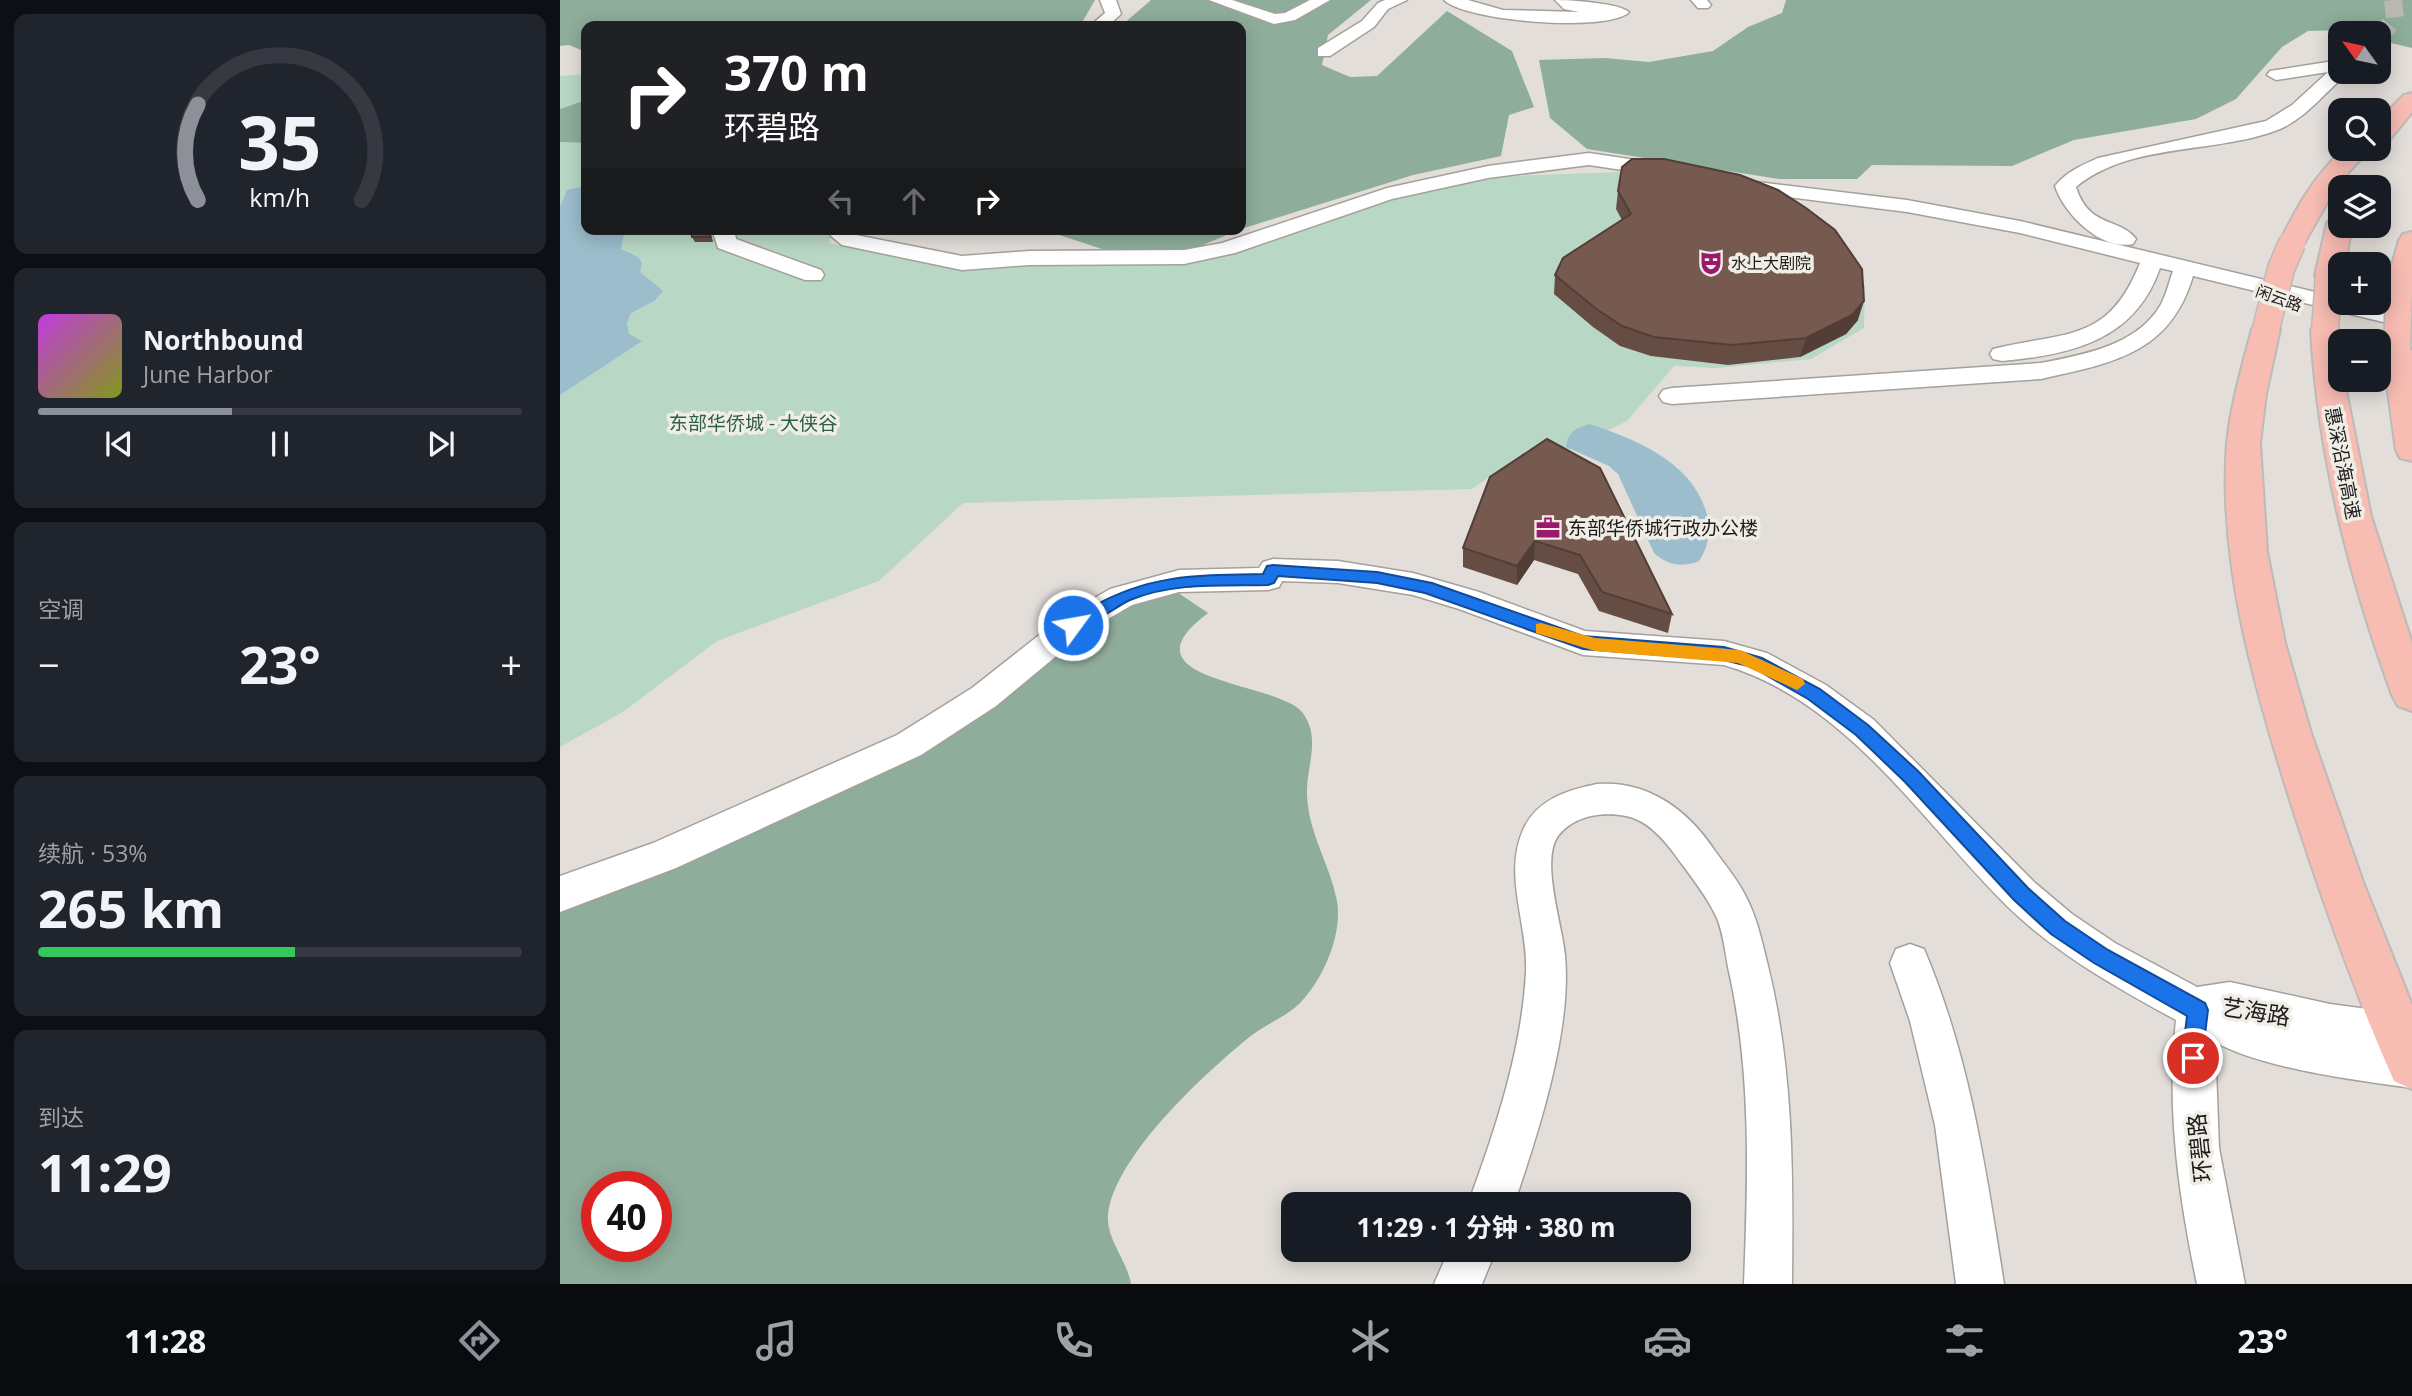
<!DOCTYPE html>
<html lang="zh">
<head>
<meta charset="utf-8">
<style>
  body { margin:0; font-family:"Open Sans","Noto Sans SC",sans-serif; background:#20242c; color:#f1f3f6; height:100vh; display:flex; flex-direction:column; font-size:26px; white-space:nowrap }
  * { box-sizing:border-box; margin:0 }
  p { font-size:23px; color:#9ea1a6 }
  .icon { flex:none; width:38px; height:38px; fill:none; stroke:currentColor; stroke-width:2; stroke-linecap:round; stroke-linejoin:round }
  .map { position:relative; flex:1; overflow:hidden }
  .sheet { display:flex; flex-direction:column; gap:14px; padding:14px; background:#0d0f14; width:560px }
  .sheet>* { flex:none }
  .banner { position:absolute; left:21px; top:21px; width:665px; height:214px; border-radius:14px; box-shadow:0 4px 18px #0003; background:#202124; color:#fff; overflow:hidden }
  .needle { width:46px; rotate:303deg }
  .fabs { position:absolute; left:1768px; top:21px; display:grid; gap:14px }
  .fabs a { display:grid; place-items:center; width:63px; height:63px; border-radius:14px; background:#171b24; box-shadow:0 4px 18px #0003; font-size:35px }
  .speed { position:absolute; left:21px; top:1171px; display:flex; gap:14px; font-size:35px; font-weight:700; text-align:center }
  .speed>* { display:grid; place-content:center; width:91px; height:91px; border-radius:50%; background:#171b24; box-shadow:0 4px 18px #0003; line-height:1 }
  .speed .limit { border:10px solid #d22; background:#fff; color:#111 }
  .pin { position:absolute; display:grid; place-items:center; width:60px; height:60px; color:#fff; margin:-30px; border:4px solid #fff; border-radius:50%; box-shadow:0 2px 7px #0007 }
  .me { position:absolute; width:77px; margin:-38px; rotate:58deg; stroke-linejoin:round; filter:drop-shadow(0 0 5px #0008) }
  .turn { display:flex; align-items:center; gap:24px; height:147px; padding:0 28px; font-size:32px }
  .turn .icon { width:91px; height:91px; stroke-width:2.5 }
  .turn b { display:block; font-size:49px; line-height:60px }
  .lanes { display:flex; align-items:center; height:66px; padding:0 28px; background:#0003; justify-content:center; gap:35px; direction:ltr }
  .lanes .off { opacity:.35 }
  .big { font-size:52px; font-weight:700; line-height:1.1 }
  .sheet .widget { flex:1; display:flex; flex-direction:column; justify-content:center; gap:10px; min-width:0; padding:0 24px; border-radius:14px; background:#20242c }
  .sheet .dial { align-items:center; gap:0 }
  .dial svg { height:182px; overflow:visible; fill:none; stroke:#363941; stroke-width:7; stroke-linecap:round; text-anchor:middle }
  .dial text { fill:#f1f3f6; stroke:none }
  .song { display:flex; align-items:center; gap:21px }
  .cover { width:84px; height:84px; border-radius:10px; background:linear-gradient(135deg,hsl(290 70% 55%),hsl(70 70% 35%)) }
  .played { height:7px; border-radius:4px; background:linear-gradient(90deg,#8c9099 40%,#363941 40%) }
  .keys { display:flex; justify-content:space-around; direction:ltr }
  .heat { display:flex; justify-content:space-between; align-items:center; font-size:38px; direction:ltr }
  .charge { height:10px; border-radius:5px; background:linear-gradient(90deg,#34c759 53%,#363941 0) }
  .trip { position:absolute; left:721px; top:1192px; width:410px; height:70px; border-radius:14px; background:#171b24; box-shadow:0 4px 18px #0003; font-weight:700; line-height:70px; text-align:center }
  .dock { display:flex; height:112px; justify-content:space-around; align-items:center; background:#090b0e; color:#9ea1a6 }
  .dock .icon { width:49px; height:49px }
  .dock .selected { color:#8c9099 }
  .dock b { font-size:32px; color:#f1f3f6 }
  main { display:flex; flex:1; min-height:0 }
  .map>svg:first-child { display:block }
  .green { fill:#b9d7c5 }
  .forest { fill:#8fad9b; fill-rule:evenodd }
  .water { fill:#9bbdcc }
  .lines { fill:none; stroke-linecap:round; stroke-linejoin:round }
  .minor-tunnel { stroke:#bbb7b3; stroke-width:18; stroke-dasharray:18 9; stroke-linecap:butt }
  .minor-casing { stroke:#a4a09b; stroke-width:3 }
  .highway-casing { stroke:#bbbbba; stroke-width:4 }
  .minor { fill:#fff; fill-rule:evenodd }
  .highway { fill:#f7bcb2; fill-rule:evenodd }
  .highway-bridge-casing { stroke:#bbbbba; stroke-width:29; stroke-linecap:butt }
  .highway-bridge { stroke:#f7bcb2; stroke-width:26 }
  .wall { fill:#654d44 }
  .shaded-wall { fill:#533e37 }
  .building { fill:#76594f; stroke:#533e37; stroke-width:2 }
  .route { fill:#1a73e8; stroke:#114b97; stroke-width:2 }
  .slow { fill:#f59e0b }
  .labels { text-anchor:middle; dominant-baseline:central; stroke-width:7; stroke-linejoin:round; paint-order:stroke }
  .far-poi-label { font-size:16px; fill:#1d1c1a; stroke:#f0ece6; text-anchor:start }
  .far-street-label { font-size:16px; fill:#1d1c1a; stroke:#f0ece6 }
  .park-label { font-size:19px; fill:#2c6146; stroke:#f0ece6 }
  .street-label { font-size:19px; fill:#1d1c1a; stroke:#f0ece6 }
  .poi-label { font-size:19px; fill:#1d1c1a; stroke:#f0ece6; text-anchor:start }
  .near-street-label { font-size:23px; fill:#1d1c1a; stroke:#f0ece6 }
</style>
</head>
<body>
<main>
<section class="sheet">
<div class="widget dial"><svg viewBox="0 0 100 80">
<path d="M14 69A42 42 0 1 1 86 69"/>
<path d="M14 69A42 42 0 0 1 14 27" stroke="#8c9099"/>
<text x="50" y="56" font-size="32" font-weight="700">35</text>
<text x="50" y="72" font-size="11">km/h</text>
</svg></div>
<div class="widget">
<div class="song"><i class="cover"></i><div><b>Northbound</b><p>June Harbor</p></div></div>
<div class="played"></div>
<div class="keys"><svg class="icon" aria-label="previous" viewBox="0 0 24 24"><path d="M18 5L8 12l10 7zM5 5v14"/></svg><svg class="icon" aria-label="pause" viewBox="0 0 24 24"><path d="M8 5v14M16 5v14"/></svg><svg class="icon" aria-label="next" viewBox="0 0 24 24"><path d="M6 5l10 7-10 7zM19 5v14"/></svg></div>
</div>
<div class="widget"><p>空调</p>
<div class="heat"><a>−</a><b class="big">23°</b><a>+</a></div>
</div>
<div class="widget"><p>续航 · 53%</p><b class="big">265 km</b><div class="charge"></div></div>
<div class="widget"><p>到达</p><b class="big">11:29</b></div>
</section>
<div class="map">
<svg width="1852" height="1284" viewBox="0 0 1852 1284">
  <rect width="100%" height="100%" fill="#e3ded9"/>
  <g class="green">
    <path d="M 26,74 L 26,100 L 0,109 L 0,76 Z"/>
    <path d="M 0,142 L 26,143 L 26,229 L 271,229 L 269,243 L 391,268 L 432,263 L 647,258 L 843,194 L 925,177 L 1086,171 L 1282,252 L 1305,286 L 1304,328 L 1251,359 L 1156,368 L 1114,366 L 1067,421 L 1006,451 L 960,455 L 912,489 L 403,503 L 319,581 L 157,641 L 63,712 L 0,747 Z"/>
  </g>
  <g class="forest">
    <path d="M 0,0 L 535,0 L 520,26 L 26,26 L 26,52 L 9,45 L 0,46 Z"/>
    <path d="M 591,0 L 811,0 L 768,35 L 762,65 L 790,77 L 817,76 L 887,11 L 952,51 L 974,107 L 949,115 L 941,156 L 853,175 L 681,229 L 681,26 L 561,26 Z"/>
    <path d="M 1226,0 L 1852,0 L 1852,48 L 1818,40 L 1818,33 L 1785,30 L 1748,31 L 1722,47 L 1676,99 L 1636,119 L 1514,140 L 1452,166 L 1312,165 L 1297,179 L 1219,179 L 1027,149 L 990,118 L 979,60 L 1045,58 L 1089,62 L 1153,51 L 1188,27 L 1222,13 Z"/>
    <path d="M 26,100 L 26,143 L 0,142 L 0,109 Z"/>
    <path d="M 481,229 L 681,229 L 631,250 L 548,251 Z"/>
    <path d="M 614,590 L 648,613 C 556,682 717,681 742,712 C 762,738 746,766 747,794 C 748,833 770,864 777,901 C 783,934 763,980 740,1003 C 725,1018 703,1025 687,1039 C 643,1075 554,1157 548,1215 C 546,1239 567,1260 571,1284 L 0,1284 L 0,904 L 332,764 L 530,626 L 573,602 ZM 37,1186 L 96,1186 L 96,1246 L 37,1246 Z"/>
  </g>
  <g class="water">
    <path d="M 26,186 L 26,229 L 65,229 L 61,249 L 78,257 L 82,263 L 80,272 L 103,291 L 94,301 L 71,313 L 67,323 L 69,334 L 82,341 L 0,395 L 0,207 L 7,190 Z"/>
    <path d="M 1029,424 C 1076,439 1134,463 1147,515 C 1151,532 1148,548 1139,561 C 1122,568 1107,565 1094,553 L 1058,474 L 1049,466 L 1006,447 C 1008,432 1015,429 1029,424 Z"/>
  </g>
  <g class="lines">
    <path class="minor-tunnel" d="M 1818,38 L 1835,18 L 1833,0"/>
    <g class="minor-casing">
      <g id="minor">
        <path d="M 540,0 L 556,0 L 561,14 L 548,26 L 530,26 L 545,13 Z"/>
        <path d="M 649,0 L 672,0 L 715,14 L 725,13 L 750,0 L 770,0 L 735,20 L 714,24 Z"/>
        <path d="M 825,0 L 847,0 L 828,9 L 814,27 L 770,56 L 758,56 L 758,48 L 802,21 L 818,3 Z"/>
        <path d="M 884,0 L 908,0 L 943,10 L 1019,12 L 1004,9 L 995,0 C 1010,0 1059,3 1069,12 C 1048,33 905,21 884,0 Z"/>
        <path d="M 1131,0 L 1147,0 L 1151,5 L 1148,8 L 1138,8 Z"/>
        <path d="M 1780,60 L 1780,72 L 1788,72 L 1786,75 C 1765,92 1746,118 1720,129 C 1655,155 1572,141 1516,187 C 1529,229 1560,217 1576,239 L 1573,244 C 1541,251 1504,214 1495,186 C 1506,172 1522,165 1538,158 L 1706,121 L 1732,105 L 1768,72 L 1716,80 L 1707,75 L 1710,71 Z"/>
        <path d="M 1029,153 L 1109,165 L 1119,171 L 1109,177 L 1029,165 L 928,178 L 832,199 L 675,253 L 624,264 L 469,265 L 402,270 L 282,245 L 271,236 L 272,229 L 294,229 L 296,235 L 402,256 L 469,251 L 624,250 L 662,243 L 827,188 L 928,166 Z"/>
        <path d="M 1180,180 L 1347,200 L 1460,221 L 1780,298 L 1780,303 L 1801,303 L 1852,315 L 1852,329 L 1633,276 C 1610,354 1552,363 1481,379 L 1112,404 L 1103,402 L 1099,396 L 1103,390 L 1112,388 L 1481,363 C 1522,355 1576,346 1600,306 C 1606,296 1609,282 1613,271 L 1600,268 C 1575,340 1512,355 1442,361 L 1433,359 L 1430,354 L 1433,349 C 1505,331 1548,344 1580,263 L 1460,233 L 1347,212 L 1173,190 L 1170,186 Z"/>
        <path d="M 152,229 L 174,229 L 176,239 L 261,270 L 264,275 L 261,280 L 245,280 L 158,248 Z"/>
        <path d="M 713,559 L 778,561 L 853,573 L 919,592 L 1025,631 L 1164,641 L 1207,653 L 1266,685 L 1314,720 L 1474,882 L 1512,914 L 1555,943 L 1637,987 L 1670,982 L 1770,1004 L 1852,1015 L 1852,1088 C 1795,1080 1704,1069 1655,1042 L 1659,1148 L 1685,1284 L 1637,1284 C 1619,1197 1606,1109 1616,1020 C 1556,987 1498,955 1448,907 C 1362,822 1287,701 1164,665 L 1023,655 L 899,609 L 853,595 L 778,583 L 722,581 L 719,587 L 708,590 L 619,592 L 572,605 L 524,633 L 436,706 L 361,755 L 116,868 L 0,912 L 0,876 L 93,843 L 337,735 L 412,688 L 502,617 L 550,589 L 619,570 L 699,568 L 703,562 Z"/>
        <path d="M 1037,784 C 1088,780 1128,810 1155,851 C 1165,865 1177,879 1185,895 C 1197,917 1202,942 1208,966 C 1234,1071 1233,1177 1232,1284 L 1184,1284 C 1188,1178 1192,1072 1168,967 C 1165,951 1163,931 1156,916 C 1147,897 1133,879 1121,863 C 1108,844 1089,820 1066,816 C 1042,811 1013,816 998,836 C 980,861 1003,927 1005,956 C 1012,1030 978,1134 954,1204 L 908,1204 C 935,1131 962,1050 966,972 C 968,924 943,876 963,830 C 976,800 1007,790 1037,784 Z"/>
        <path d="M 1350,944 L 1364,949 C 1410,1057 1426,1170 1444,1284 L 1396,1284 L 1375,1125 L 1350,1021 L 1330,963 L 1336,949 Z"/>
        <path d="M 889,1250 L 936,1250 L 922,1284 L 874,1284 Z"/>
      </g>
    </g>
    <g class="highway-casing">
      <g id="highway">
        <path d="M 1852,93 L 1852,112 L 1826,144 L 1818,146 L 1818,121 L 1844,95 Z"/>
        <path d="M 1784,149 L 1810,149 L 1777,185 L 1741,249 L 1723,249 L 1719,243 C 1736,209 1755,174 1784,149 Z"/>
        <path d="M 1780,215 L 1780,226 L 1792,226 L 1785,264 L 1780,264 L 1780,280 L 1769,284 L 1759,282 L 1755,276 L 1767,223 L 1771,218 Z"/>
        <path d="M 1852,232 L 1852,292 L 1849,297 L 1829,297 L 1825,291 L 1839,240 L 1843,234 Z"/>
        <path d="M 1706,320 L 1716,323 L 1720,329 L 1706,394 L 1700,443 L 1707,552 L 1725,643 L 1751,733 L 1803,882 L 1852,1005 L 1852,1089 L 1834,1081 C 1793,989 1760,894 1729,797 C 1694,685 1658,563 1667,443 C 1671,404 1682,367 1692,329 L 1696,323 Z"/>
        <path d="M 1765,321 L 1775,324 L 1779,330 L 1780,380 L 1784,380 L 1811,516 L 1852,643 L 1852,711 L 1838,706 L 1832,695 C 1789,576 1758,457 1751,330 L 1755,324 Z"/>
        <path d="M 1837,340 L 1847,343 L 1852,351 L 1852,461 L 1840,458 L 1836,450 L 1822,349 L 1827,343 Z"/>
      </g>
    </g>
    <use href="#minor" class="minor"/>
    <use href="#highway" class="highway"/>
    <g class="highway-bridge-casing">
      <g id="highway-bridge">
        <path d="M 1706,329 L 1721,269 L 1732,243"/>
        <path d="M 1765,330 L 1769,276"/>
        <path d="M 1837,349 L 1839,291"/>
      </g>
    </g>
    <use href="#highway-bridge" class="highway-bridge"/>
  </g>
  <g class="wall">
    <path d="M 1058,191 L 1298,320 L 1286,334 L 1240,357 L 1168,365 L 1091,356 L 1060,346 L 1033,327 L 994,294 L 995,275 L 1062,220 L 1056,209 Z"/>
    <path d="M 131,229 L 150,229 L 153,242 L 135,242 L 132,237 Z"/>
    <path d="M 930,477 L 1112,614 L 1108,633 L 1039,611 L 1018,574 L 974,560 L 957,585 L 903,567 L 903,548 Z"/>
  </g>
  <g class="shaded-wall">
    <path d="M 175,229 L 185,229 L 178,234 Z"/>
    <path d="M 1304,301 L 1298,320 L 1286,334 L 1240,357 L 1246,338 Z"/>
    <path d="M 975,541 L 974,560 L 957,585 L 957,566 Z"/>
  </g>
  <g class="building">
    <path d="M 1072,159 L 1104,159 L 1180,175 L 1218,190 L 1246,208 L 1275,230 L 1302,269 L 1304,301 L 1292,315 L 1246,338 L 1172,345 L 1094,337 L 1062,326 L 1035,308 L 995,275 L 1003,258 L 1071,214 L 1058,191 L 1062,167 Z"/>
    <path d="M 131,229 L 148,229 L 150,237 L 132,237 Z"/>
    <path d="M 987,439 L 1040,468 L 1112,614 L 1042,592 L 1020,555 L 975,541 L 957,566 L 903,548 L 930,477 Z"/>
  </g>
  <path class="route" d="M 713,565 L 817,572 L 872,583 L 1023,636 L 1164,647 L 1202,658 L 1260,689 L 1308,725 L 1358,771 L 1468,888 L 1505,921 L 1548,950 L 1645,1003 L 1648,1010 L 1641,1066 L 1633,1069 L 1626,1066 L 1622,1058 L 1627,1016 L 1534,963 L 1491,934 L 1454,900 L 1345,782 L 1296,735 L 1248,699 L 1192,667 L 1164,660 L 1023,649 L 865,593 L 817,583 L 718,576 L 714,583 L 708,585 C 662,586 614,582 570,600 C 554,607 523,634 508,629 L 505,625 C 511,616 523,612 532,607 C 590,574 638,575 703,574 L 707,566 Z"/>
  <path class="slow" d="M 981,623 L 1035,638 L 1180,650 L 1243,679 L 1245,684 L 1237,690 L 1178,663 L 1035,651 L 976,633 L 976,624 Z"/>
  <defs>
    <g id="theatre-bare" transform="scale(1.89)"><path d="M-5-5.5Q0-4 5-5.5V0Q5 5 0 6Q-5 5-5 0ZM-3.3-2.5H-1v1.5H-3.3ZM1-2.5H3.3v1.5H1ZM-2.8 1Q0 5.5 2.8 1Z" fill="#9a196e" stroke="#f0ece6" stroke-width="2.5" paint-order="stroke"/></g>
    <g id="office-bare" transform="scale(1.89)"><path d="M-6-3h4V-5.5h4V-3h4V5H-6ZM-1-4.5V-3h2v-1.5ZM-6 0V1H6V0Z" fill="#9a196e" stroke="#f0ece6" stroke-width="2.5" paint-order="stroke"/></g>
  </defs>
  <g fill-rule="evenodd">
    <use href="#theatre-bare" x="1151" y="263"/>
    <use href="#office-bare" x="988" y="528"/>
  </g>
  <g class="labels">
    <g class="far-poi-label">
      <text x="1171" y="263">水上大剧院</text>
    </g>
    <g class="far-street-label">
      <text transform="translate(1719 298) rotate(20)">闲云路</text>
    </g>
    <g class="park-label">
      <text x="193" y="423">东部华侨城 - 大侠谷</text>
    </g>
    <g class="street-label">
      <text transform="translate(1783 463) rotate(79)">惠深沿海高速</text>
    </g>
    <g class="poi-label">
      <text x="1008" y="528">东部华侨城行政办公楼</text>
    </g>
    <g class="near-street-label">
      <text transform="translate(1696 1011) rotate(9)">艺海路</text>
      <text transform="translate(1639 1148) rotate(-96)">环碧路</text>
    </g>
  </g>
</svg>
<div class="fabs">
<a><svg class="needle" viewBox="-14 -14 28 28"><path d="M0-13l5 13h-10z" fill="#e53935"/><path d="M0 13l5-13h-10z" fill="#9ea1a6"/></svg></a>
<a><svg class="icon" aria-label="search" viewBox="0 0 24 24"><circle cx="10" cy="10" r="6"/><path d="M15 15l6 6"/></svg></a>
<a><svg class="icon" aria-label="layers" viewBox="0 0 24 24"><path d="M12 4l9 5-9 5-9-5zM3 14l9 5 9-5"/></svg></a>
<a>+</a>
<a>−</a>
</div>
<div class="speed"><div class="limit">40</div></div>
<div class="pin" style="left:1633px;top:1058px;background:#d93025"><svg class="icon" aria-label="arrive" viewBox="0 0 24 24"><path d="M6 21V4h12l-3 4 3 4H6"/></svg></div>
<svg class="me" style="left:513px;top:625px" viewBox="-20 -20 40 40"><circle r="17" fill="#1a73e8" stroke="#fff" stroke-width="3"/><path d="M0-11L8 9 0 5-8 9z" fill="#fff"/></svg>
<div class="trip">11:29 · 1 分钟 · 380 m</div>
<div class="banner">
<div class="turn"><svg class="icon" aria-label="right" viewBox="0 0 24 24"><path d="M7 20v-9h11M14 6l5 5-5 5"/></svg><div><b>370 m</b>环碧路</div></div>
<div class="lanes"><svg class="icon off" aria-label="left" viewBox="0 0 24 24"><path d="M17 20v-9H6M10 6l-5 5 5 5"/></svg><svg class="icon off" aria-label="ahead" viewBox="0 0 24 24"><path d="M12 20V5M6 11l6-6 6 6"/></svg><svg class="icon" aria-label="right" viewBox="0 0 24 24"><path d="M7 20v-9h11M14 6l5 5-5 5"/></svg></div>
</div>
</div>
</main>
<nav class="dock">
<b>11:28</b>
<svg class="icon selected" aria-label="directions" viewBox="0 0 24 24"><path d="M12 3l9 9-9 9-9-9zM9 14v-3h6M13 9l2 2-2 2"/></svg>
<svg class="icon" aria-label="music" viewBox="0 0 24 24"><path d="M9 18V5l10-2v13"/><circle cx="6" cy="18" r="3"/><circle cx="16" cy="16" r="3"/></svg>
<svg class="icon" aria-label="phone" viewBox="0 0 24 24"><path d="M5 4h4l2 5-3 2q2 4 5 5l2-3 5 2v4C11 20 4 13 5 4z"/></svg>
<svg class="icon" aria-label="climate" viewBox="0 0 24 24"><path d="M12 3v18M4 7l16 10M4 17L20 7"/></svg>
<svg class="icon" aria-label="car" viewBox="0 0 24 24"><path d="M5 17H2v-5l4-1 3-4h7l3 4 3 1v5h-3M9 17h6M6 11h13"/><circle cx="7" cy="17" r="2"/><circle cx="17" cy="17" r="2"/></svg>
<svg class="icon" aria-label="filters" viewBox="0 0 24 24"><path d="M4 7h16M4 17h16"/><circle cx="9" cy="7" r="2"/><circle cx="15" cy="17" r="2"/></svg>
<b>23°</b>
</nav>
</body>
</html>
